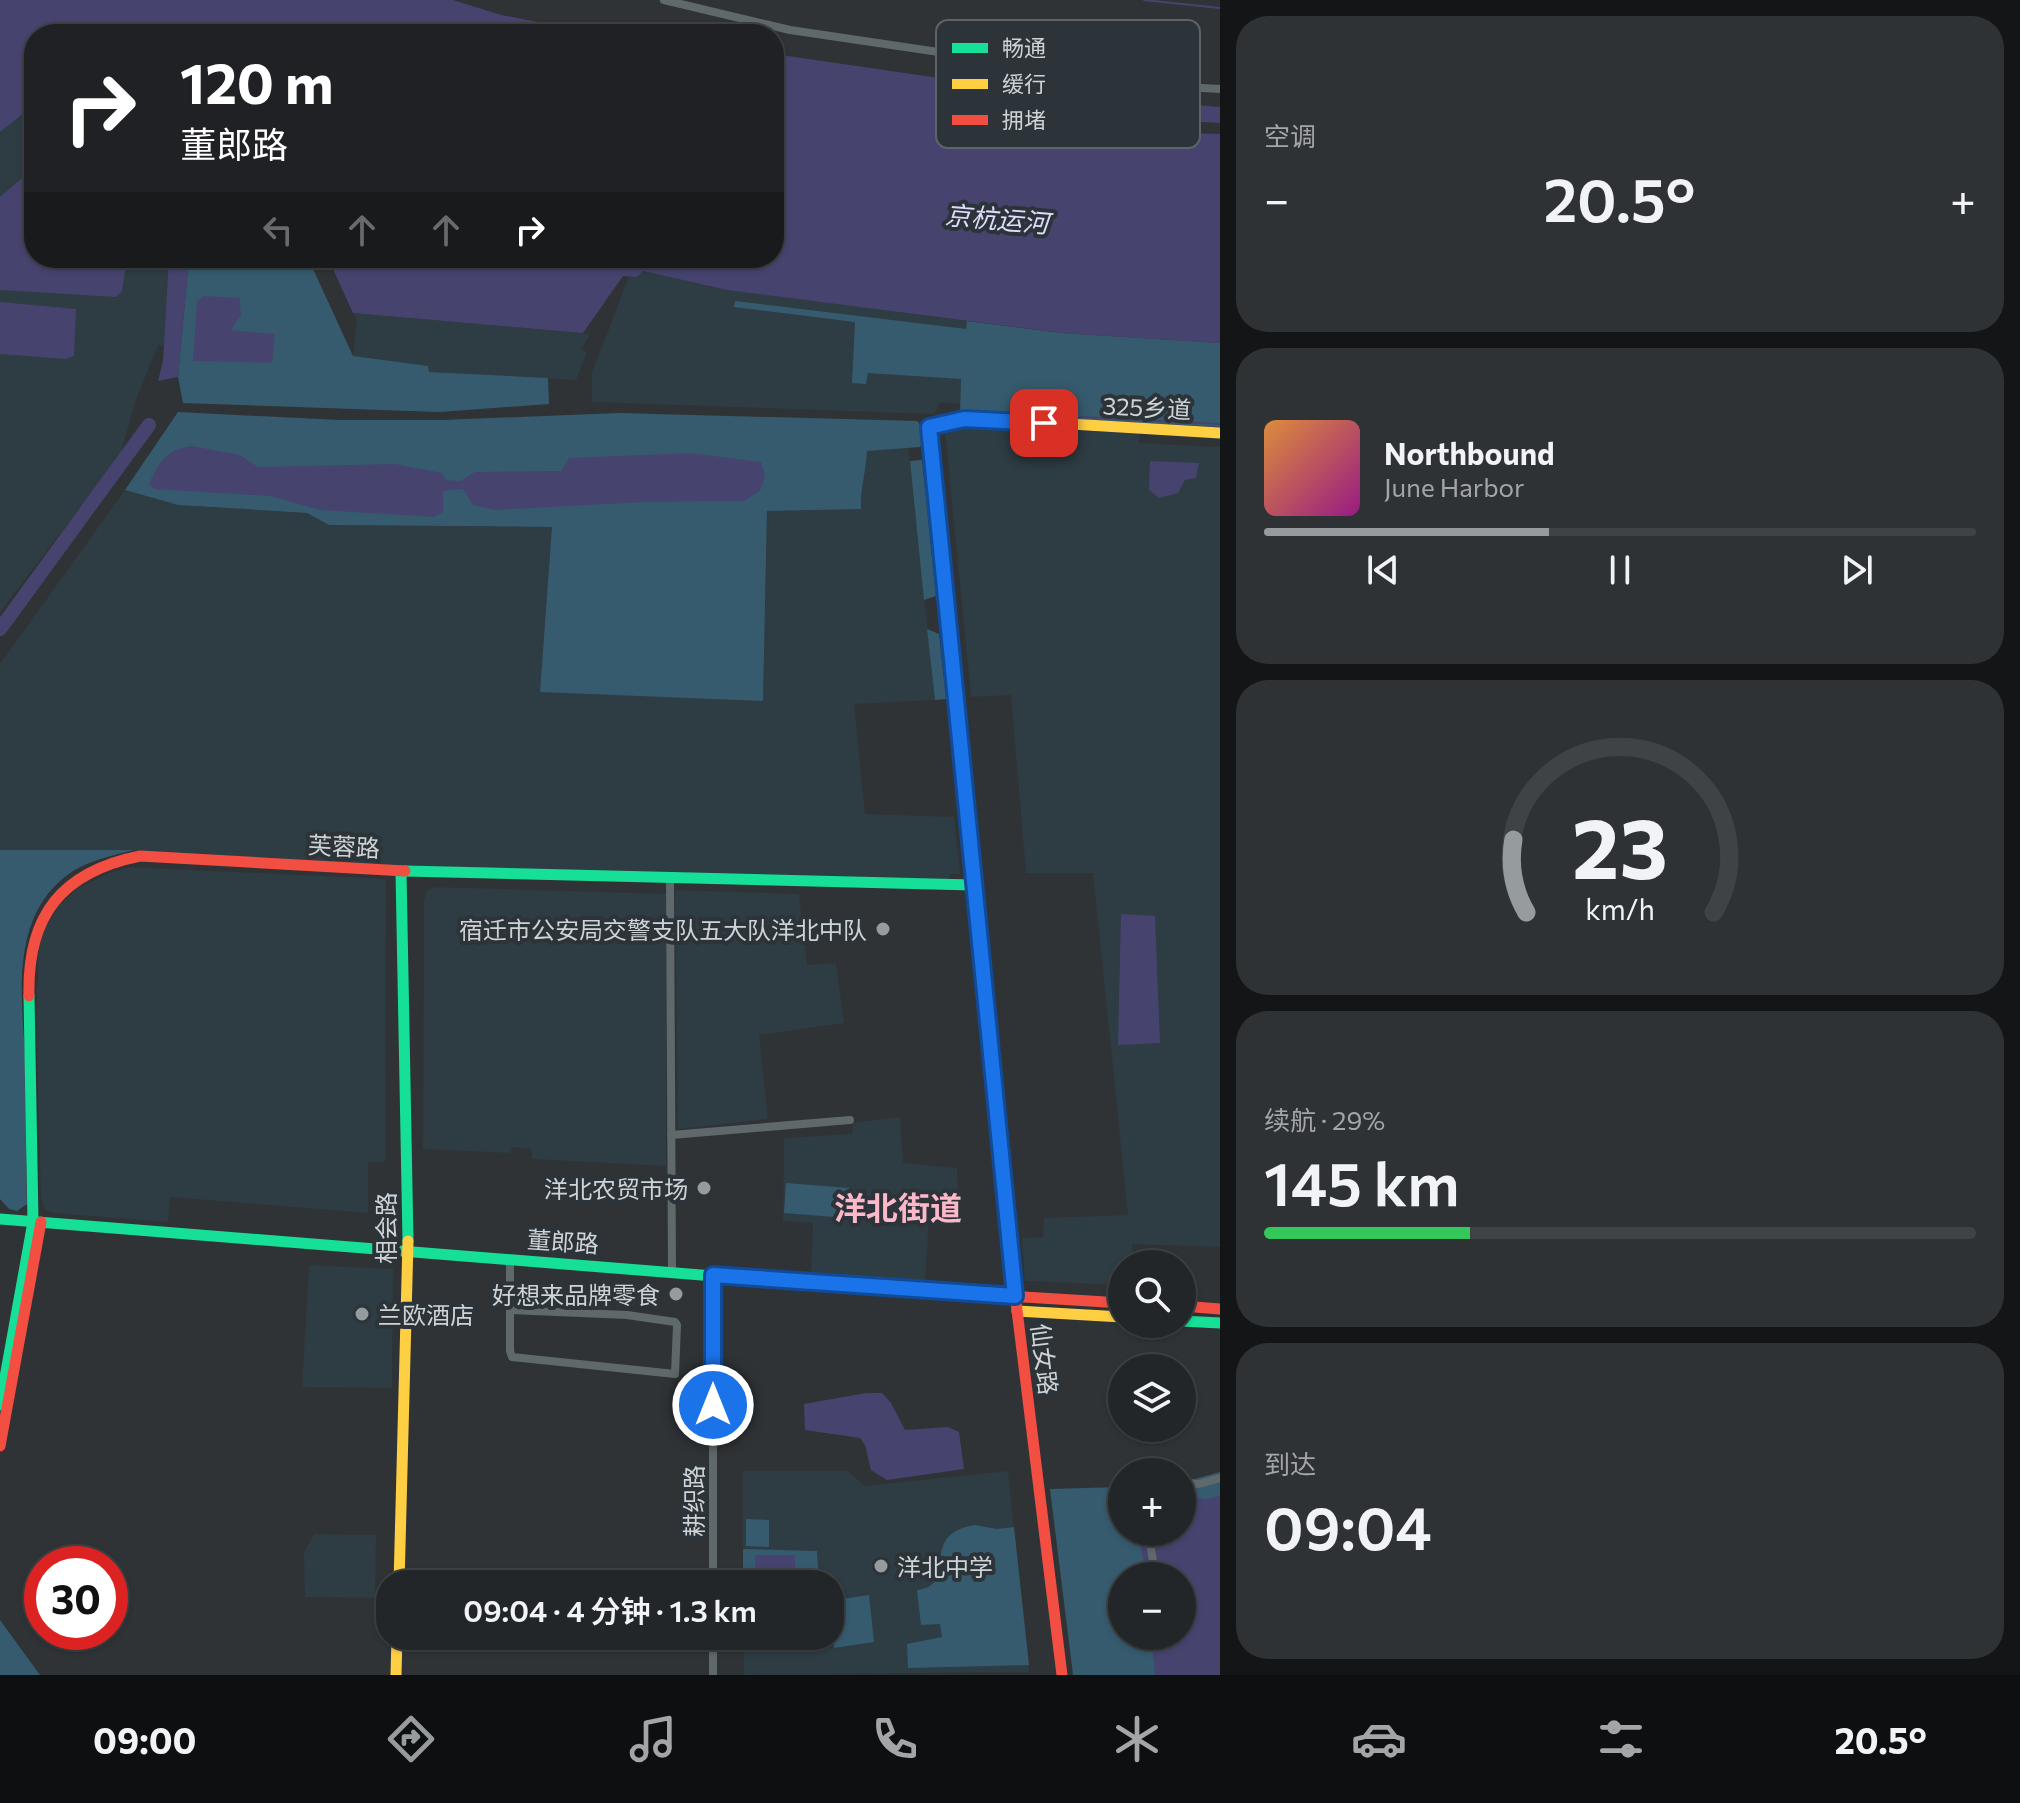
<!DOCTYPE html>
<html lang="zh">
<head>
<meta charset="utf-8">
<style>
  body { margin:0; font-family:Commissioner,"Noto Sans SC",sans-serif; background:#2f3234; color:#f1f3f6; height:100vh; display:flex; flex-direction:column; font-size:30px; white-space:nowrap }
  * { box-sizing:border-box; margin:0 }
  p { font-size:26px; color:#a3a5a8 }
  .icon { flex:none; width:44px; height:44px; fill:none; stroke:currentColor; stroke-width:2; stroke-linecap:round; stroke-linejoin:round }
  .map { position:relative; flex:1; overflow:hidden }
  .side { display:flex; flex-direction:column; gap:16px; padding:16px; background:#131516; width:800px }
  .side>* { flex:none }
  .banner { position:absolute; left:24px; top:24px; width:760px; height:244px; border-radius:32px; box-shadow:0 2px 6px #0004,0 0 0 2px #404345; background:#202124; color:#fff; overflow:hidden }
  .controls { position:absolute; left:1108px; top:1250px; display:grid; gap:16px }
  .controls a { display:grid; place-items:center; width:88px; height:88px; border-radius:50%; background:#232628; box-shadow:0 2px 6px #0004,0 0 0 2px #404345; font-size:40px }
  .speed { position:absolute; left:24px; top:1546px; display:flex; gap:16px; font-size:40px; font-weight:700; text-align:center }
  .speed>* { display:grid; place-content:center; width:104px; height:104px; border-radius:50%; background:#232628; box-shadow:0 2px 6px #0004,0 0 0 2px #404345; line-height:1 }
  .speed .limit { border:12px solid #d22; background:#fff; color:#111 }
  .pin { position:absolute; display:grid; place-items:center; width:68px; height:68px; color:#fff; margin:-34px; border-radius:16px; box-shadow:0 4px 12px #0006 }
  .me { position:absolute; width:88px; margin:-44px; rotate:0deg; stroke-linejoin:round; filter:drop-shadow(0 0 6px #0008) }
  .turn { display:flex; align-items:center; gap:28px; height:168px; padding:0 24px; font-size:36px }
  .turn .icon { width:104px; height:104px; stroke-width:2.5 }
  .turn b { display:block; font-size:56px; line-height:68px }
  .lanes { display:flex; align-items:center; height:76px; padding:0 24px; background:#0003; justify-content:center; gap:40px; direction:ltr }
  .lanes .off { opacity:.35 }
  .big { font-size:60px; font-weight:600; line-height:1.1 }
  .side .widget { flex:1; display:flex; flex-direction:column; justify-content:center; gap:12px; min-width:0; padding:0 28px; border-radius:32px; background:#2f3234 }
  .side .dial { align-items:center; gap:0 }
  .dial svg { height:208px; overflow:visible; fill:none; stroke:#404345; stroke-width:7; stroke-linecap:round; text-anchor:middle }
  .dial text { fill:#f1f3f6; stroke:none }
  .song { display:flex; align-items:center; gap:24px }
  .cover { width:96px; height:96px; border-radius:12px; background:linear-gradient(135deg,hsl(30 70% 55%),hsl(310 70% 35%)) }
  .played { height:8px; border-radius:4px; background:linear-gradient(90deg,#969b9e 40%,#404345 40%) }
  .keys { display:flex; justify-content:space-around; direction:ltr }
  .heat { display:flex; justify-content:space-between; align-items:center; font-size:44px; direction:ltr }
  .charge { height:12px; border-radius:6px; background:linear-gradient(90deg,#34c759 29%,#404345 0) }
  .trip { position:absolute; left:376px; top:1570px; width:468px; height:80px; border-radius:32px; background:#232628; box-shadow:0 2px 6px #0004,0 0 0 2px #404345; font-weight:600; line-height:80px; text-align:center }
  .tab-bar { display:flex; height:128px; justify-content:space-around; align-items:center; background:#0e0f10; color:#a3a5a8 }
  .tab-bar .icon { width:56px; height:56px }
  .tab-bar .on { color:#969b9e }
  .tab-bar b { font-size:36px; color:#f1f3f6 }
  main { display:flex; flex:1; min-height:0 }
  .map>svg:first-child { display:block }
  .built { fill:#2e3c43 }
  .green { fill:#365b6e; fill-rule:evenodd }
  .water { fill:#46446f }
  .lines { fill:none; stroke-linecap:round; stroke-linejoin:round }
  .stream { stroke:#46446f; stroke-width:2 }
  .river { stroke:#46446f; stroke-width:14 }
  .street { stroke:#5f686a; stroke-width:8 }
  .fast { stroke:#16e098; stroke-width:11 }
  .slow { stroke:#ffcf43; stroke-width:11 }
  .jam { stroke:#f24e42; stroke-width:11 }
  .route-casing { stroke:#114b97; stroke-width:20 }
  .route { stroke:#1a73e8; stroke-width:14 }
  .poi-dot { fill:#969b9e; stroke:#2c3439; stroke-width:3 }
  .labels { text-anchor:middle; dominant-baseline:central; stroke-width:8; stroke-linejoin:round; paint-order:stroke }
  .street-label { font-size:24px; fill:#ced3d6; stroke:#2c3439 }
  .poi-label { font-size:24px; fill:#ced3d6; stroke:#2c3439; text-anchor:end }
  .water-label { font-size:26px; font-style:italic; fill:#dcddfc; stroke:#2c3439 }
  .district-label { font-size:32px; font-weight:bold; fill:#fcb9ca; stroke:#2c3439 }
  .key { fill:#2c3439; stroke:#5d6468; stroke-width:2 }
  .key-label { font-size:22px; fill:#ced3d6 }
</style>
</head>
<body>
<main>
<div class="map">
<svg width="1220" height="1675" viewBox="0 0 1220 1675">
  <rect width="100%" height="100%" fill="#2f3336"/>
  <g class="built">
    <path d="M 34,105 L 34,258 L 169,258 L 164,346 L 158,345 L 135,402 L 120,455 L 0,612 L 0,132 Z"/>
    <path d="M 643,271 L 727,290 L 967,321 L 960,404 L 940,402 L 934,414 L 592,402 L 592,373 L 629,276 L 637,277 Z"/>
    <path d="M 353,313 L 583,333 L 590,335 L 581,349 L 587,352 L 576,380 L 429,372 L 353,356 L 357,319 Z"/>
    <path d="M 769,427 L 907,434 L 935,700 L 854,704 L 865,814 L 954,817 L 960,874 L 951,874 L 949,879 L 391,866 L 142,854 L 142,850 L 0,850 L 0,664 L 125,490 L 178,505 L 307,513 L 329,525 L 552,527 L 763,701 Z"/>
    <path d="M 945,429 L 1139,432 L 1139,443 L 1220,447 L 1220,1247 L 1132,1244 L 1134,1264 L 1122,1264 L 1122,1285 L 1025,1281 L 1022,1238 L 1043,1237 L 1044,1218 L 1128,1215 L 1093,873 L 1026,873 L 1011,695 L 971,697 Z"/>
    <path d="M 129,867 L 386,879 L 385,1162 L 368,1162 L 368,1213 L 170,1197 L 168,1222 L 53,1213 L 45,1210 L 41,1198 L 36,1020 L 39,938 L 59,905 L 78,888 L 109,873 Z"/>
    <path d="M 435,887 L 667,894 L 666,1166 L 532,1159 L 531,1149 L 512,1147 L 511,1153 L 423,1149 L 424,901 L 427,891 Z"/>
    <path d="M 675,890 L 799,894 L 807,965 L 836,963 L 844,1023 L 759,1035 L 768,1119 L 678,1129 Z"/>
    <path d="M 900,1117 L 903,1163 L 957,1168 L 959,1215 L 929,1216 L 925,1283 L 811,1272 L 813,1223 L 783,1221 L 784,1138 L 852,1134 L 853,1123 Z"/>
    <path d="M 309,1265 L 393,1269 L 392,1388 L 302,1387 Z"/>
    <path d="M 743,1471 L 848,1471 L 865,1486 L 1008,1471 L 1029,1672 L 744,1675 L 744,1636 L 830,1636 L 830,1584 L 743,1584 Z"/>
    <path d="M 314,1534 L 376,1535 L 375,1598 L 305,1597 L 304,1552 Z"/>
  </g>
  <g class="green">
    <path d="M 189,258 L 308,258 L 353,356 L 428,366 L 429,372 L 548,378 L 549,404 L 439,412 L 183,403 L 178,377 Z"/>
    <path d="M 735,301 L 966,329 L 967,321 L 1062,333 L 1220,343 L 1220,427 L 960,413 L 961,379 L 868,373 L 866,384 L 852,383 L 855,322 L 734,307 Z"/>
    <path d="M 178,412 L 339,420 L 442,420 L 619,413 L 917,421 C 923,426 925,441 920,447 L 867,451 C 866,472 860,489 861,509 L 767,511 L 763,701 L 540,692 L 552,527 L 329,525 L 307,513 L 178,505 L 125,490 Z"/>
    <path d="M 922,460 L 936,596 L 924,600 L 910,461 Z"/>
    <path d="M 927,629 L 939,634 L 946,699 L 935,700 Z"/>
    <path d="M 0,850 L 134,850 C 111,856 85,861 66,876 C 7,922 23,1005 26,1070 C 28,1115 25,1159 27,1204 L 17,1211 L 9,1209 L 0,1199 Z"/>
    <path d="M 786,1183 L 849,1188 L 847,1218 L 784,1213 Z"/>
    <path d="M 1220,1472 L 1220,1675 L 1073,1675 L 1050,1489 L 1122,1487 L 1122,1532 L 1182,1532 L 1182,1479 L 1195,1479 ZM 1122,1576 L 1182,1576 L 1182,1636 L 1122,1636 Z"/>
    <path d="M 746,1519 L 769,1520 L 769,1547 L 746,1546 Z"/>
    <path d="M 975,1525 L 997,1529 L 1014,1527 L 1029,1665 L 908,1668 L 907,1644 L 942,1637 L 940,1624 L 921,1625 L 917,1590 C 961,1585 916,1534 975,1525 Z"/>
    <path d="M 743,1549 L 817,1551 L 819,1584 L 743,1584 Z"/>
    <path d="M 835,1594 L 841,1599 L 869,1595 L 874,1642 L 834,1648 L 830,1595 Z"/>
    <path d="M 0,1620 L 40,1675 L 0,1675 Z"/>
  </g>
  <g class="water">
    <path d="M 0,0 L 453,0 L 501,15 L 597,33 L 665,34 L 34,34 L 34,105 L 0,132 Z"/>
    <path d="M 774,54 L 939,78 L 1073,89 L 1114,98 L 1220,107 L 1220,123 L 1188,121 L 1184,126 L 1185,133 L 1220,134 L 1220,343 L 1062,333 L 727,290 L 643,271 L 637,277 L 623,276 L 583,333 L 353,313 L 328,258 L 774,258 Z"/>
    <path d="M 34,168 L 34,258 L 127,258 L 122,291 L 116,297 L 0,290 L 0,197 Z"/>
    <path d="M 169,258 L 189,258 L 178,377 L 158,381 L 163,361 Z"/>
    <path d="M 203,296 L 240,298 L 241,315 L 231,330 L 275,334 L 272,363 L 193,361 L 197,301 Z"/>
    <path d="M 0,302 L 76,309 L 74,356 L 66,359 L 0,354 Z"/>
    <path d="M 192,446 L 240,455 L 258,467 L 395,464 L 442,473 L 446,480 L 460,481 L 475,472 L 561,471 L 569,458 L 690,453 L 761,462 L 765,476 L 760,491 L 744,501 L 645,502 L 495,510 L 473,505 L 463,489 L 443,491 L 443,512 L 434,517 L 320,510 L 270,496 L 168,490 L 154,489 L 149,484 C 159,461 167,449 192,446 Z"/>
    <path d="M 1150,461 L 1199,463 L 1196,478 L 1185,480 L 1178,493 L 1159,498 L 1149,490 Z"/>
    <path d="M 1121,914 L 1155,916 L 1160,1043 L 1118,1045 Z"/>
    <path d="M 866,1393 L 882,1393 L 891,1403 L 905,1430 L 948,1427 L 959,1432 L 964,1469 L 887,1480 L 871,1470 L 865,1445 L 860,1438 L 805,1430 L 804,1404 Z"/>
    <path d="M 1220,1496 L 1220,1675 L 1155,1675 L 1151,1636 L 1182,1636 L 1182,1576 L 1146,1576 L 1140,1540 L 1142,1532 L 1182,1532 L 1182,1497 L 1205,1499 Z"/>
    <path d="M 755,1555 L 795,1555 L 795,1584 L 756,1584 Z"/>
  </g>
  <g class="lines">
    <g class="stream">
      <path d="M 1144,0 L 1220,8"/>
      <path d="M 1001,413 L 1220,424"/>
    </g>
    <path class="river" d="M 0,629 L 149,425"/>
    <g class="street">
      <path d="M 664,0 L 790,30 L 1168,86 L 1220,89"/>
      <path d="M 670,879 L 672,1271"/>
      <path d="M 671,1135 L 850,1120"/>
      <path d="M 510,1310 L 627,1315 L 675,1322 L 677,1325 L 675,1374 L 512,1357 L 510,1351 L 510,1259"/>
      <path d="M 1182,1483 L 1199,1484 L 1220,1478"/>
      <path d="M 1151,1549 L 1155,1572"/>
      <path d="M 713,1584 L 713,1275"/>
      <path d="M 713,1675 L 713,1636"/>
    </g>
    <g class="fast">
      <path d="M 965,786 L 1015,1294"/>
      <path d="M 401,871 L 408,1241"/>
      <path d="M 405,871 L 973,885"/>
      <path d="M 0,1219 L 826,1285"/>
      <path d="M 1182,1321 L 1220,1323"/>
      <path d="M 0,1405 L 33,1222 L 29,996"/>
    </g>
    <g class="slow">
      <path d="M 937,512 L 929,427 L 943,422 L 986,419 L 1220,433"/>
      <path d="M 1017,1311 L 1122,1317"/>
      <path d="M 399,1584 L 408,1241"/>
      <path d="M 396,1675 L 397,1636"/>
    </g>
    <g class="jam">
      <path d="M 937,512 L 965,786"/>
      <path d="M 29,996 C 27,916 61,872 140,856 L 405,871"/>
      <path d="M 826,1285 L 1122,1303"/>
      <path d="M 1015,1294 L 1062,1675"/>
      <path d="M 1182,1306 L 1220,1309"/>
      <path d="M 0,1446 L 41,1222"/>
    </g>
  </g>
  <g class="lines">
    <g class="route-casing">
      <path id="route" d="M 713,1405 L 713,1275 L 1015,1296 L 929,427 L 964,419 L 1044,423"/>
    </g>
    <use href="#route" class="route"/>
  </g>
  <g class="poi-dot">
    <circle cx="883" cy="929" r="8"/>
    <circle cx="704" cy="1188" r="8"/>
    <circle cx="676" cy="1294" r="8"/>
    <circle cx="362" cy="1314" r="8"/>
    <circle cx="881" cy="1566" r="8"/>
  </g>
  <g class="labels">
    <g class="street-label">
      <text transform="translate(1147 407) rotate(3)">325乡道</text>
      <text transform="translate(344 846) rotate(3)">芙蓉路</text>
      <text transform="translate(385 1228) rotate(-90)">相会路</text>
      <text transform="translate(563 1241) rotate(4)">董郎路</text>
      <text transform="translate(1045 1359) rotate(83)">仙女路</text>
      <text transform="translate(693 1501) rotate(-90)">耕织路</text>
    </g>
    <g class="poi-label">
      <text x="867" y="929">宿迁市公安局交警支队五大队洋北中队</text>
      <text x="688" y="1188">洋北农贸市场</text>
      <text x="660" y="1294">好想来品牌零食</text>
      <text x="378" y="1314" text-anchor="start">兰欧酒店</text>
      <text x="897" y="1566" text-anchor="start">洋北中学</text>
    </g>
    <g class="water-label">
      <text transform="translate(997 218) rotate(5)">京杭运河</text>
    </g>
    <g class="district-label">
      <text x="898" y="1207">洋北街道</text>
    </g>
  </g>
  <rect x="936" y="20" width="264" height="128" rx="12" class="key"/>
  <rect x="952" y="43" width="36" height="10" fill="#16e098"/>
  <rect x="952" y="79" width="36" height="10" fill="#ffcf43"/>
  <rect x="952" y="115" width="36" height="10" fill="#f24e42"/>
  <g class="key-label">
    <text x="1002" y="56">畅通</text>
    <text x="1002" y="92">缓行</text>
    <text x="1002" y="128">拥堵</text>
  </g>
</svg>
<div class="controls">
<a><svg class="icon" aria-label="search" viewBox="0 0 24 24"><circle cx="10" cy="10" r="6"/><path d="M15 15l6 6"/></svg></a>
<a><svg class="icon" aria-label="layers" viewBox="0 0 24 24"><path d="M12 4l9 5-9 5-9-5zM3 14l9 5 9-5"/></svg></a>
<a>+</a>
<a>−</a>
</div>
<div class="speed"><div class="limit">30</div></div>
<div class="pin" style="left:1044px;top:423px;background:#d93025"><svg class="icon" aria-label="arrive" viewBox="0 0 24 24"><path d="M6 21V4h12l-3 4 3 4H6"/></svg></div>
<svg class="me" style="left:713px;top:1405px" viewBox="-20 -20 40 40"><circle r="17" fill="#1a73e8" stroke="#fff" stroke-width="3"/><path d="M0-11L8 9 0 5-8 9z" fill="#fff"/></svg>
<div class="trip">09:04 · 4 分钟 · 1.3 km</div>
<div class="banner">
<div class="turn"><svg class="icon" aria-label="right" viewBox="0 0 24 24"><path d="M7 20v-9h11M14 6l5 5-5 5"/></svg><div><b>120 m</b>董郎路</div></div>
<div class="lanes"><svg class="icon off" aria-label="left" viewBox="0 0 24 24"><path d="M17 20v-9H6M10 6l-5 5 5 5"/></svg><svg class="icon off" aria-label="ahead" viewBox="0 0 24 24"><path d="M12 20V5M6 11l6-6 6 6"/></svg><svg class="icon off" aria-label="ahead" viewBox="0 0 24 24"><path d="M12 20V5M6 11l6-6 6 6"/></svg><svg class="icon" aria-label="right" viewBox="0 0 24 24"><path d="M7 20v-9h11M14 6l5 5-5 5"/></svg></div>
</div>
</div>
<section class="side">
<div class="widget"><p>空调</p>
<div class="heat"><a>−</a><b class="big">20.5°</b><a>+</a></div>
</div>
<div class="widget">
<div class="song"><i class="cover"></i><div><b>Northbound</b><p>June Harbor</p></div></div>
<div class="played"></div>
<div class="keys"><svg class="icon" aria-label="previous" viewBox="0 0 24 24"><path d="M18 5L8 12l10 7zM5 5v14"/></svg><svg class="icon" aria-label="pause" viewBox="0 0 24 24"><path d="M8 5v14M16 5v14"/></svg><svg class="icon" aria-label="next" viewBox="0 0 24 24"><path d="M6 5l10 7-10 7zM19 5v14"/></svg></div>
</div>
<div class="widget dial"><svg viewBox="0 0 100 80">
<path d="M14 69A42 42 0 1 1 86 69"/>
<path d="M14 69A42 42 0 0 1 9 41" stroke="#969b9e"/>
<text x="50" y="56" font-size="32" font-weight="700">23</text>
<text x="50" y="72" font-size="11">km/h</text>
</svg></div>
<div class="widget"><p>续航 · 29%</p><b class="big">145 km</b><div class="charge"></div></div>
<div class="widget"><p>到达</p><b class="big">09:04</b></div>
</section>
</main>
<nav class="tab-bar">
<b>09:00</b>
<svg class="icon on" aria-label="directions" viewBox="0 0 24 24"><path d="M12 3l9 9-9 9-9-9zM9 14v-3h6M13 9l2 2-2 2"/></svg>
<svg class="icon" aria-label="music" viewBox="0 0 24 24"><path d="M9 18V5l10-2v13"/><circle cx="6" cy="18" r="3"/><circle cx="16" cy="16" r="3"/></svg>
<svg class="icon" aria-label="phone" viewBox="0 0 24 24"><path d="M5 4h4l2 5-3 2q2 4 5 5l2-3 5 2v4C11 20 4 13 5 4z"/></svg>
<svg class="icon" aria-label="climate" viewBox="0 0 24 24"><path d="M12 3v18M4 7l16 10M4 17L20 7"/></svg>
<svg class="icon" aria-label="car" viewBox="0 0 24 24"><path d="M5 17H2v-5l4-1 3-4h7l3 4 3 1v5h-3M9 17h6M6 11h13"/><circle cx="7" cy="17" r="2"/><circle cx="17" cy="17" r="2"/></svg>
<svg class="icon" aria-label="filters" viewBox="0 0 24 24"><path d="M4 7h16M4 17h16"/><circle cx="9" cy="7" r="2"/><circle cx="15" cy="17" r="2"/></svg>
<b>20.5°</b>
</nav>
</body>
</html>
